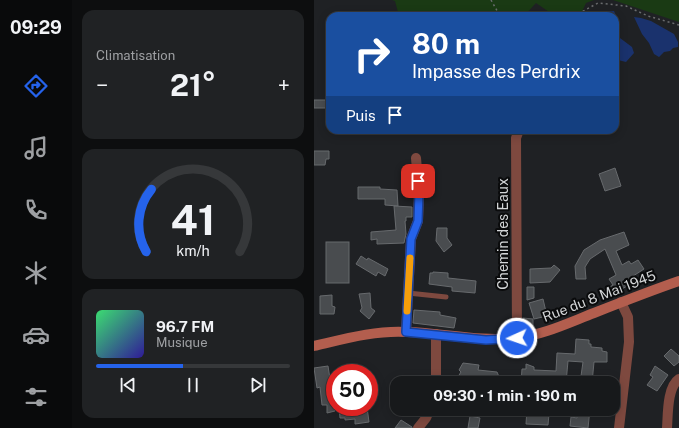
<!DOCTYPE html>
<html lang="fr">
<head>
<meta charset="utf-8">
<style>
  body { margin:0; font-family:"Public Sans",sans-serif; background:#202224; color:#f1f3f6; height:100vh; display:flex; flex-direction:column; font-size:15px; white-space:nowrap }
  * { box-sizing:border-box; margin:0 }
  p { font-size:13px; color:#9ea0a3 }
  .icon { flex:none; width:22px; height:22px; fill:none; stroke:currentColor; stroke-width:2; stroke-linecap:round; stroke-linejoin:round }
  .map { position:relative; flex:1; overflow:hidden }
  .panel { display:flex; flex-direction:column; gap:10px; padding:10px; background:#0d0e0f; width:242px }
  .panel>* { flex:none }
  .top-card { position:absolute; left:12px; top:12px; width:293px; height:122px; border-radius:12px; box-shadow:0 2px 10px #0003,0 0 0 1px #36383a; background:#1a4fa0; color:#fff; overflow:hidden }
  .speed { position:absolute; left:12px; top:364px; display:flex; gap:8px; font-size:20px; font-weight:700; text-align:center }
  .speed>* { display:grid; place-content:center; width:52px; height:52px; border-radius:50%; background:#17191b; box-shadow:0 2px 10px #0003,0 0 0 1px #36383a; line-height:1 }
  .speed .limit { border:6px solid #d22; background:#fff; color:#111 }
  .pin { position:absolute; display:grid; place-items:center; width:34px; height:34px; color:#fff; margin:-17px; border-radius:8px; box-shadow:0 2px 6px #0006 }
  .me { position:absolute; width:44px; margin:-22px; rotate:267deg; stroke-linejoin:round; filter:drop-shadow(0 0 3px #0008) }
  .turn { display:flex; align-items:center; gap:14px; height:84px; padding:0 20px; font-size:18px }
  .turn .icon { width:52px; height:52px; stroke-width:2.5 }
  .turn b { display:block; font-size:28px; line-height:34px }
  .then { display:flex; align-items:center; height:38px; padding:0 20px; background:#0003; gap:8px; font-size:15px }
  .big { font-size:30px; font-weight:700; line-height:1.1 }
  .panel .tile { flex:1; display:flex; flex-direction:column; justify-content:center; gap:6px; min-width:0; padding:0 14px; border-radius:12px; background:#202224 }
  .panel .dial { align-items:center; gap:0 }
  .dial svg { height:104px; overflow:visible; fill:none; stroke:#36383a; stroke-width:7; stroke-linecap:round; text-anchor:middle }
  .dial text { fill:#f1f3f6; stroke:none }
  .song { display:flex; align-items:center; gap:12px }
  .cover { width:48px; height:48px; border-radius:6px; background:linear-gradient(135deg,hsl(140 70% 55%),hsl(250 70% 35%)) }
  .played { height:4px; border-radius:2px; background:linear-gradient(90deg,#2563eb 45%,#36383a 45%) }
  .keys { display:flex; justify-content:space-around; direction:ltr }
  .heat { display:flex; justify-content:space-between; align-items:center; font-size:22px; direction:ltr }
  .trip { position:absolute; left:76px; top:376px; width:230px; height:40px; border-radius:12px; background:#17191b; box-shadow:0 2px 10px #0003,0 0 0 1px #36383a; font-weight:700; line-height:40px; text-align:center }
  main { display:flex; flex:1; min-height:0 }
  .menu { display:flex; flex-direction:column; width:72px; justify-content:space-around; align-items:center; background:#090a0b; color:#9ea0a3 }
  .menu .icon { width:28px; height:28px }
  .menu .on { color:#2563eb }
  .menu b { font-size:18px; color:#f1f3f6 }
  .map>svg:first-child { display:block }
  .green { fill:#1a3a14 }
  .water { fill:#1a326d }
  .building { fill:#494c4f; stroke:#676a6d }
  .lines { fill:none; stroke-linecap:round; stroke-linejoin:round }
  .path { stroke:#6a6c6e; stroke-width:1.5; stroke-dasharray:2 3; stroke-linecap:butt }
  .service { stroke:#7e493f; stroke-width:5 }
  .minor { stroke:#7e493f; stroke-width:10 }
  .secondary { stroke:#b35e4e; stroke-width:10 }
  .route-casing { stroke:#184099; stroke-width:10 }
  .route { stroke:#2563eb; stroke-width:7 }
  .slow { stroke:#f59e0b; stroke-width:7 }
  .labels { text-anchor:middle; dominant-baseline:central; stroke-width:4; stroke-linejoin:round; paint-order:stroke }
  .street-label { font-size:14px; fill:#d3d5d7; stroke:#0a0b0c }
</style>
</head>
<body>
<main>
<nav class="menu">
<b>09:29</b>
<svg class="icon on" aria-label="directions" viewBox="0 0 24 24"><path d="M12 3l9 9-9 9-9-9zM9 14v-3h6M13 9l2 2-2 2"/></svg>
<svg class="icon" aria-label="music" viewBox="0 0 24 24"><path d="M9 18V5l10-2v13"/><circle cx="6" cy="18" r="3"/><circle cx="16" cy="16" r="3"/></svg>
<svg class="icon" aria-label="phone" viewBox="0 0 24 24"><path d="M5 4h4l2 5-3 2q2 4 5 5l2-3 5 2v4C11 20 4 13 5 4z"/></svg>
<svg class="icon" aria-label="climate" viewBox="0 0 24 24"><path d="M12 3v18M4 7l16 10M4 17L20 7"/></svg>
<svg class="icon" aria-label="car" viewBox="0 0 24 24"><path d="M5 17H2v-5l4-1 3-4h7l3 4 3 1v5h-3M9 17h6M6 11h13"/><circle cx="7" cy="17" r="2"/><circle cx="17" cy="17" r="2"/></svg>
<svg class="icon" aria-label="filters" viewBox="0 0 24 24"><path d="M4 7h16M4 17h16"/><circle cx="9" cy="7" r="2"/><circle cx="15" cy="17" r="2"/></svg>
</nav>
<section class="panel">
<div class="tile"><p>Climatisation</p>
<div class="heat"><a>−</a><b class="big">21°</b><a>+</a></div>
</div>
<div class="tile dial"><svg viewBox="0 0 100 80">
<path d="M14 69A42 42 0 1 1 86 69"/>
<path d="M14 69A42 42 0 0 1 18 21" stroke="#2563eb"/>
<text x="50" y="56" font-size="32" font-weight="700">41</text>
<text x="50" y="72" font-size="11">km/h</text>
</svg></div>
<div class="tile">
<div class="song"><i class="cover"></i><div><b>96.7 FM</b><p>Musique</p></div></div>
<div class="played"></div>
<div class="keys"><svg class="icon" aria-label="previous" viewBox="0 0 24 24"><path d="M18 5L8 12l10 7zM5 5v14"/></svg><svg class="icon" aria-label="pause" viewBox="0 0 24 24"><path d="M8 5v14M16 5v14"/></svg><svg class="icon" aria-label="next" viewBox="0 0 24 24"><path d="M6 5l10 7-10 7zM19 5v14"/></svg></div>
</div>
</section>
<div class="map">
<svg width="365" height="428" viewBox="0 0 365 428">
  <rect width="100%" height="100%" fill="#1f2124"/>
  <g class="green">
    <path d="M 78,0 L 280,0 L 272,3 L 266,16 L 241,16 L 222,3 L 210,16 L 85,16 L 81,1 Z"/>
    <path d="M 299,0 L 365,0 L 365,22 Z"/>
  </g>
  <g class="water">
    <path d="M 300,11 L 304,20 L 302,35 L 318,47 L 320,53 L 312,62 L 304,60 L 301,56 L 301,16 L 275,16 L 285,12 Z"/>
    <path d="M 320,17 L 327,18 L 337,21 L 360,34 L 364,42 L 364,47 L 359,48 L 356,51 L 350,52 L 345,57 L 340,54 L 335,43 L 328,34 Z"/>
  </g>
  <g class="building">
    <rect x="0" y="100" width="16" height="8"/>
    <path d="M 0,151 L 15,151 L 15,159 L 12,159 L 11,165 L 0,165 Z"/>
    <path d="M 301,168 L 307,186 L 291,191 L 285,174 Z"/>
    <path d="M 44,187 L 66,187 L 66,189 L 83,190 L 84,206 L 71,205 L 71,199 L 44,199 Z"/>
    <path d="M 80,206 L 98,207 L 98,217 L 92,217 L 92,221 L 91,221 L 92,234 L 90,243 L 63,244 L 63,239 L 57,240 L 57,232 L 82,230 Z"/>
    <path d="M 123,228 L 133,228 L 133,238 L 138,245 L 130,252 L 122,241 Z"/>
    <path d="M 310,232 L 315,245 L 302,251 L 308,265 L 315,261 L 317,264 L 324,260 L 330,269 L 313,280 L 316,284 L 291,300 L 286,293 L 299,285 L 295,279 L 302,275 L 291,249 L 276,259 L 271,267 L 272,279 L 262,279 L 261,266 L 270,250 L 286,240 Z"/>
    <rect x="12" y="242" width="23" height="41"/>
    <path d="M 47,256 L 53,260 L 54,258 L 74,269 L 71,276 L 64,272 L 62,276 L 42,264 Z"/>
    <path d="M 240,265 L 246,270 L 236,282 L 216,283 L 216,269 L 237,268 Z"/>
    <path d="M 119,272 L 134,273 L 134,278 L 162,281 L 161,293 L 138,291 L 138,287 L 115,284 L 116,273 L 119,273 Z"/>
    <path d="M 213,287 L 220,287 L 220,298 L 213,300 Z"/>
    <path d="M 56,293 L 57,308 L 61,311 L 55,319 L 46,311 L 48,308 L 45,294 Z"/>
    <path d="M 18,295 L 18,306 L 21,307 L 20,314 L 6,314 L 6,296 Z"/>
    <path d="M 229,299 L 233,316 L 220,319 L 215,303 Z"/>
    <path d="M 100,310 L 126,312 L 126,315 L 142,318 L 140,328 L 99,323 Z"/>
    <path d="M 209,318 L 219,319 L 219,326 L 210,328 Z"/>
    <path d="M 262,339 L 275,340 L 275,344 L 277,344 L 277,347 L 288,348 L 288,351 L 293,352 L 293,362 L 280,362 L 278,383 L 266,383 L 269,362 L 254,361 L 252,383 L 207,383 L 208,369 L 212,369 L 212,364 L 220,367 L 220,370 L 242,371 L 243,353 L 261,354 Z"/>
    <path d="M 357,349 L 365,356 L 365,362 L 360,366 L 350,356 Z"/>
    <path d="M 149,363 L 165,365 L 164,370 L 183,372 L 186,379 L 178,383 L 140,383 L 147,372 L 145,370 Z"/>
    <path d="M 14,366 L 21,411 L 13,413 L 13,405 L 8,405 L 6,387 L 3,388 L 0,368 Z"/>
    <path d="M 341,366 L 354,375 L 343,391 L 333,385 L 339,377 L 336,375 Z"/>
    <path d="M 25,407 L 53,407 L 55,422 L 41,424 L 41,419 L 31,420 L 31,418 L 26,418 Z"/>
    <path d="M 213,409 L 226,409 L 225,414 L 235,414 L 234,425 L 212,424 Z"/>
    <path d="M 264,409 L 276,409 L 274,428 L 256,426 L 257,417 L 263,418 Z"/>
    <path d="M 156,416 L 166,418 L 164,428 L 154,428 Z"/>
    <path d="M 87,420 L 98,427 L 98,428 L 81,428 Z"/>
  </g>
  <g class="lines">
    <g class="path">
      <path d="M 177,0 L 186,16"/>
      <path d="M 184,13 C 204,14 224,9 243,16"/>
      <path d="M 260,16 L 284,3 L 312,6 L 334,16 L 365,25"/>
    </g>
    <path class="service" d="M 94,293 L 132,297"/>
    <g class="minor">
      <path d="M 92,332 L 97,239 L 104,221 L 105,193 L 102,158"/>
      <path d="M 203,338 L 202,138 L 205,130"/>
      <path d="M 122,383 L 122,334"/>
      <path d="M 104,428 L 112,418 L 116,409"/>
      <path d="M 305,428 L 315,342 L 314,317 L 307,302"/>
      <path d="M 353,428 C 354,415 353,387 365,379"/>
    </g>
    <path class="secondary" d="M 0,346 C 30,339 62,330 93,332 C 130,333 165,342 202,338 C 229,335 254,323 280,313 C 308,302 336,291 365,281"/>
  </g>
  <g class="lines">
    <g class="route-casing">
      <path id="route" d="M 104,181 L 105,193 L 104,221 L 97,239 L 92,332 L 172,340 L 203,338"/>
    </g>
    <use href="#route" class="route"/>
    <path class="slow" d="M 93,311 L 96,258"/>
  </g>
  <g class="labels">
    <g class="street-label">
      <text transform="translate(189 234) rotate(-90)">Chemin des Eaux</text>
      <text transform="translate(285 296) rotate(-21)">Rue du 8 Mai 1945</text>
    </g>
  </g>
</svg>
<div class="speed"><div class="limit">50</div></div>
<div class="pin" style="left:104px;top:181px;background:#d93025"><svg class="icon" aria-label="arrive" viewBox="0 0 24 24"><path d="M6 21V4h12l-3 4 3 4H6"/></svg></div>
<svg class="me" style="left:203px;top:338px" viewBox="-20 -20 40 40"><circle r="17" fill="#2563eb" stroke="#fff" stroke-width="3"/><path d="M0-11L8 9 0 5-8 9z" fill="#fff"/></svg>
<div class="trip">09:30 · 1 min · 190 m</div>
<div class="top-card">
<div class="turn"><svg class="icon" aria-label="right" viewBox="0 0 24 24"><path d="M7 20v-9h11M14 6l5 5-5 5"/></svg><div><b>80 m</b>Impasse des Perdrix</div></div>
<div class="then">Puis<svg class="icon" aria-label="arrive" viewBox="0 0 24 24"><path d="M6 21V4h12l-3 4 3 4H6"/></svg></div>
</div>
</div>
</main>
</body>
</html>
